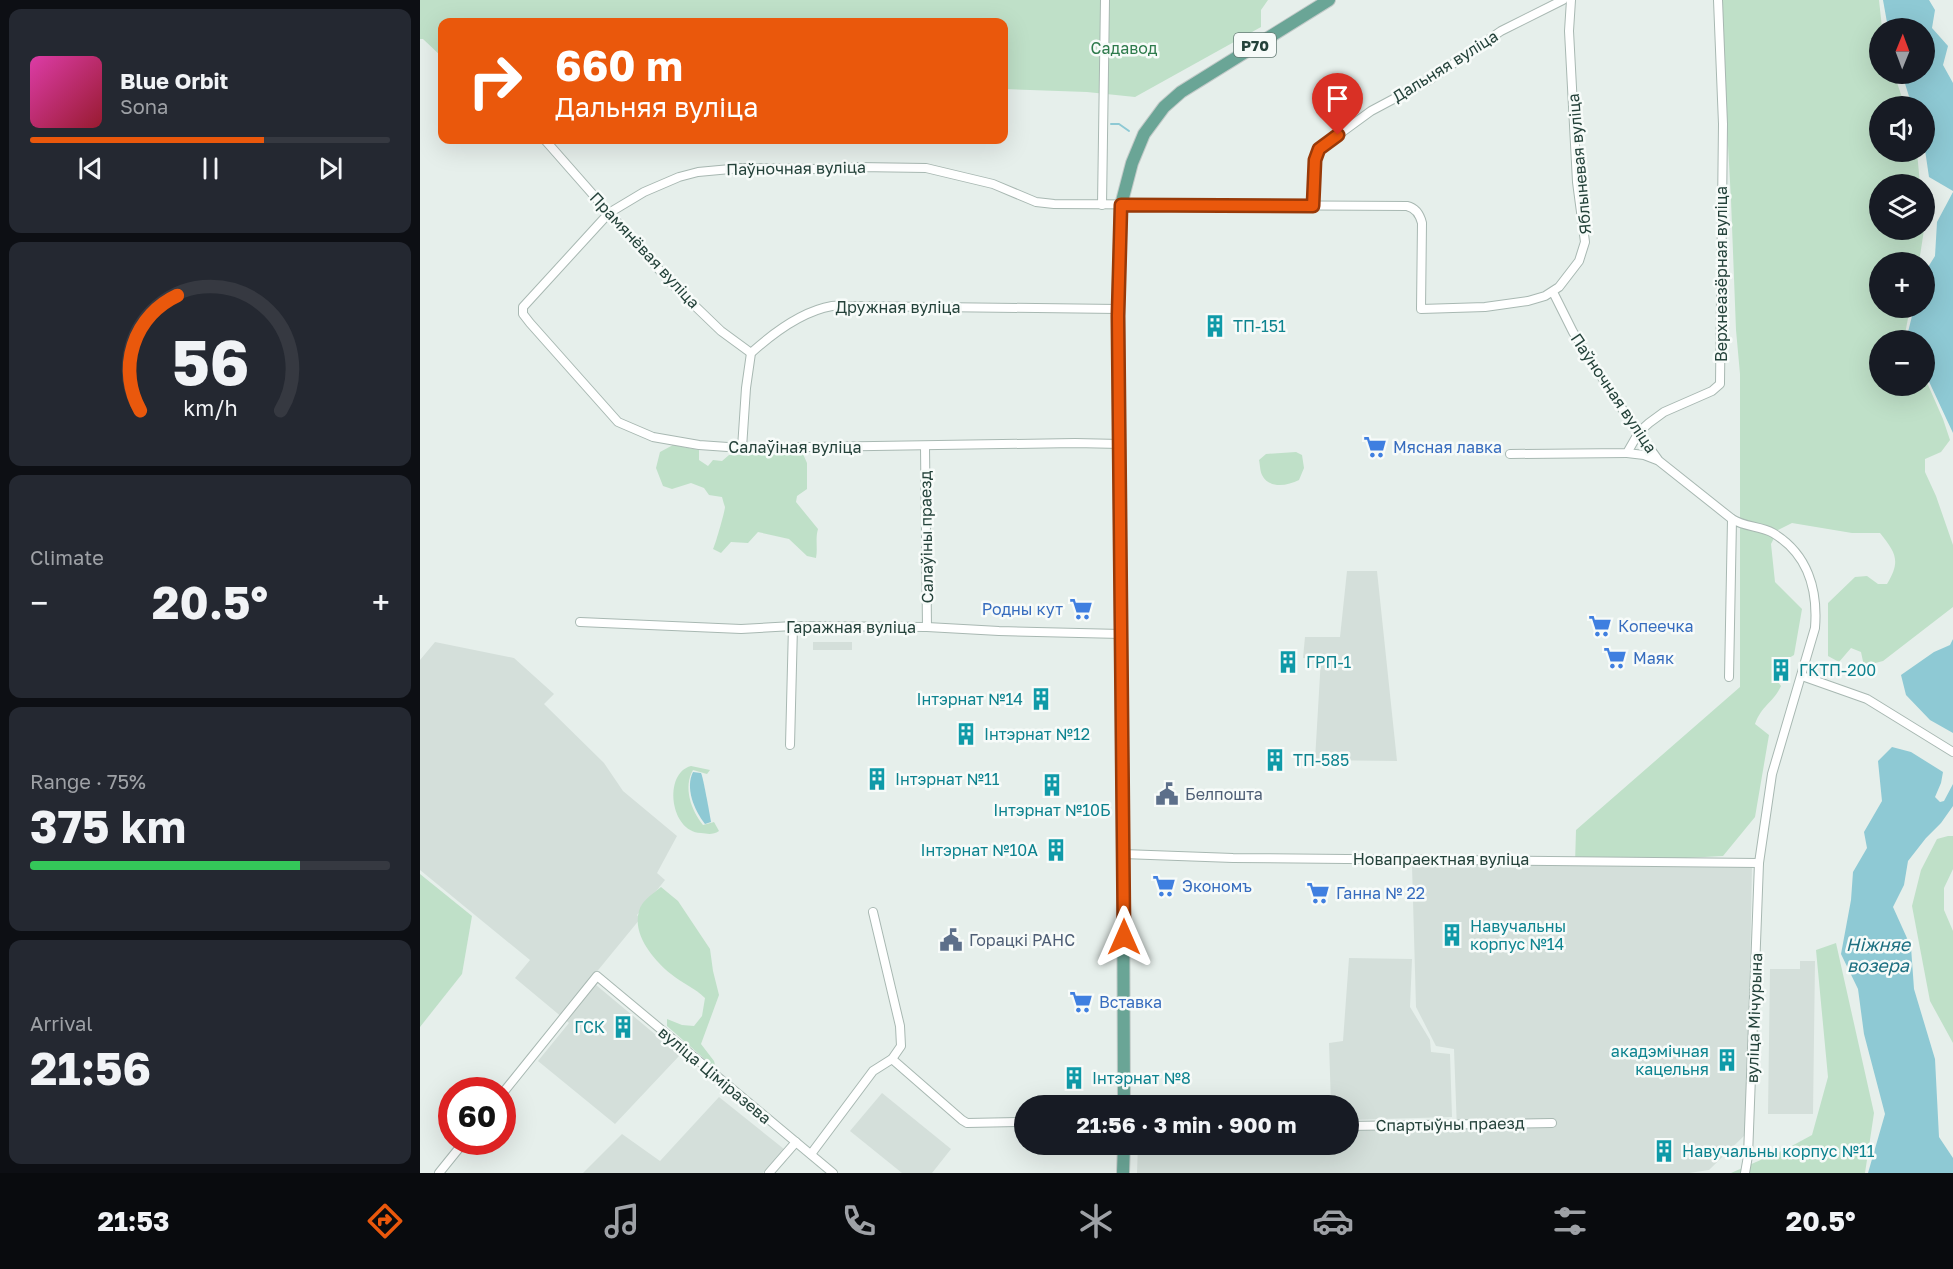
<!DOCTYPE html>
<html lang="en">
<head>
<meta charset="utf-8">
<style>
  body { margin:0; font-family:"Golos Text",sans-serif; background:#242831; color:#f1f3f6; height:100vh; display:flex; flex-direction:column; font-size:22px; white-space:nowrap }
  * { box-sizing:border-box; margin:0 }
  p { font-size:20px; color:#9ea1a6 }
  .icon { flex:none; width:33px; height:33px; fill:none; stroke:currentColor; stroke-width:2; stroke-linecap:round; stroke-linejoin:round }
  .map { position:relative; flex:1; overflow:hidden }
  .side { display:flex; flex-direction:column; gap:9px; padding:9px; background:#0d0f14; width:420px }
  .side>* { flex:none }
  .top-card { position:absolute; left:18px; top:18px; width:570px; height:126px; border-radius:12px; box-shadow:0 6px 24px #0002; background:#ea580c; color:#fff; overflow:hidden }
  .needle { width:39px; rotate:1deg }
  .fabs { position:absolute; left:1449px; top:18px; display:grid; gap:12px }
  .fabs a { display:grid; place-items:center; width:66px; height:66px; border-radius:50%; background:#171b24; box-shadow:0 6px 24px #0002; font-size:30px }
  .speed { position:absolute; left:18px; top:1077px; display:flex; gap:12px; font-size:30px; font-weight:700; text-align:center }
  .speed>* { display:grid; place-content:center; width:78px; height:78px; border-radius:50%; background:#171b24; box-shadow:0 6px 24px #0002; line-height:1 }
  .speed .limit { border:9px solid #d22; background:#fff; color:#111 }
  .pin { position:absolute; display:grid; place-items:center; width:51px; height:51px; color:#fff; margin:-62px -26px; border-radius:50% 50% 50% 0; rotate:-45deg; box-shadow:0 0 6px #0007 }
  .pin .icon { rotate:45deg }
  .me { position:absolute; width:66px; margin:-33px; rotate:0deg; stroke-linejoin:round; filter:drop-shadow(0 0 4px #0008) }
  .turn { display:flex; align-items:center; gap:21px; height:126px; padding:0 18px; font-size:27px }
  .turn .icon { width:78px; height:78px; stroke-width:2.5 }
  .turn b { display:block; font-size:42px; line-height:51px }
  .big { font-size:45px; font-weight:700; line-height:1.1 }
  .side .tile { flex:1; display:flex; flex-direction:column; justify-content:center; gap:9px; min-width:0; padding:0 21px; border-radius:12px; background:#242831 }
  .side .dial { align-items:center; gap:0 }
  .dial svg { height:156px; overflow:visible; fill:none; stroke:#363941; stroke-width:7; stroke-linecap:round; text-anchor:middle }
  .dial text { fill:#f1f3f6; stroke:none }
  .song { display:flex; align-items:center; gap:18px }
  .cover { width:72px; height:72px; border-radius:9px; background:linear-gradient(135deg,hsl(320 70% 55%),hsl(350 70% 35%)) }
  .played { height:6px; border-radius:3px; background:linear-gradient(90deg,#ea580c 65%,#363941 65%) }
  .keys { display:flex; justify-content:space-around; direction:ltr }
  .heat { display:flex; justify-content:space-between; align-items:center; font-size:33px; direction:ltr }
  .charge { height:9px; border-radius:4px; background:linear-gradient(90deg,#34c759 75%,#363941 0) }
  .trip { position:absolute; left:594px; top:1095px; width:345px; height:60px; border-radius:30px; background:#171b24; box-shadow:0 6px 24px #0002; font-weight:700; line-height:60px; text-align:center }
  .tab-bar { display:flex; height:96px; justify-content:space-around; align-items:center; background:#090b0e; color:#9ea1a6 }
  .tab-bar .icon { width:42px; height:42px }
  .tab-bar .active { color:#ea580c }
  .tab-bar b { font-size:27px; color:#f1f3f6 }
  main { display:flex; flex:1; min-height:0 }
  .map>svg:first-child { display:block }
  .built { fill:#d4dfda }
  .green { fill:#bfe0c8 }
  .water { fill:#8ec9d4 }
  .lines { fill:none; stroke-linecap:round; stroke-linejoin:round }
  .stream { stroke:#8ec9d4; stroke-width:2 }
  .street-casing { stroke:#a8b8b2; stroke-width:10 }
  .primary-casing { stroke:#c2cac8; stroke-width:14 }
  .street { stroke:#fff; stroke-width:8 }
  .primary { stroke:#6aa596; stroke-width:12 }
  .route-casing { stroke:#983908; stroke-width:15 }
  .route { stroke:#ea580c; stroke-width:10 }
  .labels { text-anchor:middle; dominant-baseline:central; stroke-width:5; stroke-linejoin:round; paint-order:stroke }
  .shield { fill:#f7fbf9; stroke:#637a73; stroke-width:1.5 }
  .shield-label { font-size:15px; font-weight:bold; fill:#24423a }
  .park-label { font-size:16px; fill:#2d7a4b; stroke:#f7fbf9 }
  .street-label { font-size:16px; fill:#24423a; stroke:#f7fbf9 }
  .culture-label { font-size:16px; fill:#0d838f; stroke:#f7fbf9; text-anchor:start }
  .shop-label { font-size:16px; fill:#366cbe; stroke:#f7fbf9; text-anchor:start }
  .service-label { font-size:16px; fill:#4e5e75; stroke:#f7fbf9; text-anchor:start }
  .water-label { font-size:18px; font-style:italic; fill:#1c6f80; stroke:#f7fbf9 }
</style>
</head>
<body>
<main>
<section class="side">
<div class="tile">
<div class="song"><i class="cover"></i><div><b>Blue Orbit</b><p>Sona</p></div></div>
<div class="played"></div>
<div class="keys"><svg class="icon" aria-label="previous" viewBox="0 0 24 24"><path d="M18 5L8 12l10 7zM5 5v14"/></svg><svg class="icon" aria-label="pause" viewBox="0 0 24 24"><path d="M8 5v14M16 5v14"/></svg><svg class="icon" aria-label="next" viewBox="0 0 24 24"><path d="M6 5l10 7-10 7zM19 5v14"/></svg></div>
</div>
<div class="tile dial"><svg viewBox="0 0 100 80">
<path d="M14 69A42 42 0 1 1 86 69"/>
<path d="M14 69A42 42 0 0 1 33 10" stroke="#ea580c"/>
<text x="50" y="56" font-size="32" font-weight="700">56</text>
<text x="50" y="72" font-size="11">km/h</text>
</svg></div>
<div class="tile"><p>Climate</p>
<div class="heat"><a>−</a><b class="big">20.5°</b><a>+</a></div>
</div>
<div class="tile"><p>Range · 75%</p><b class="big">375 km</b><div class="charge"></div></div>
<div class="tile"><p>Arrival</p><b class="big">21:56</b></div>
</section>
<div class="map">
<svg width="1533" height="1173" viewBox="0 0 1533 1173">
  <rect width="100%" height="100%" fill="#e6efeb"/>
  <g class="built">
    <path d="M 927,571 L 957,571 L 977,761 L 895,760 L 901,658 L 883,658 L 885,637 L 920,637 Z"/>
    <path d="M 15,642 L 94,658 L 134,694 L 124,704 L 184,763 L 203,791 L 257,836 L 237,873 L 245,880 L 217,915 L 220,919 L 170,980 L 260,1055 L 195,1124 L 118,1061 L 149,1023 L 95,978 L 110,960 L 0,870 L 0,660 Z"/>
    <rect x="393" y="642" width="39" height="8"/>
    <path d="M 1155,864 L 1332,865 L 1327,1133 L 1289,1170 L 1269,1173 L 717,1173 L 718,1145 L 928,1144 L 929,1131 L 1037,1130 L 1034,1049 L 1016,1046 L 996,1007 L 992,865 Z"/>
    <path d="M 929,958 L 992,959 L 990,1007 L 1010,1040 L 1011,1052 L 1030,1054 L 1032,1117 L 929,1120 L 928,1106 L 911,1105 L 909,1043 L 923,1041 Z"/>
    <path d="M 1380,961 L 1395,961 L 1393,1114 L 1348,1114 L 1350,969 L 1380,969 Z"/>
    <path d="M 462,1093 L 531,1149 L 512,1173 L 482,1173 L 430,1131 Z"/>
    <path d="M 299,1097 L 364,1149 L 343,1173 L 163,1173 L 202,1134 L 240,1161 Z"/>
  </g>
  <g class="green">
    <path d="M 0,0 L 848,0 L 841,10 L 841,27 L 715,97 L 667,92 L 584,89 L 584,22 L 22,22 L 22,57 L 3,39 L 0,39 Z"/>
    <path d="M 1300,0 L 1459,0 L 1462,28 L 1460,28 L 1460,74 L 1474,74 L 1485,106 L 1460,106 L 1460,152 L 1497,152 L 1500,184 L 1460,184 L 1460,230 L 1504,230 L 1499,262 L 1460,262 L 1460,308 L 1490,308 L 1485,334 L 1488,340 L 1460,340 L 1460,386 L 1504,386 L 1505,378 L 1523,419 L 1530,440 L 1521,452 L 1505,459 L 1505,472 L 1516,496 L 1533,545 L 1533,607 L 1463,661 L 1444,666 L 1441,652 L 1431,648 L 1419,662 L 1408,656 L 1408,603 L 1435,577 L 1447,576 L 1458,584 L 1467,584 C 1481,561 1476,553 1460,533 L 1432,533 L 1372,523 L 1358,530 L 1351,544 L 1355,582 L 1382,609 L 1374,655 L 1357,665 L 1355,678 L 1361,686 C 1353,703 1342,705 1335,724 L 1349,735 L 1335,817 L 1303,856 L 1155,864 L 1156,830 L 1320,687 L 1320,374 L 1316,330 L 1311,200 Z"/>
    <path d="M 253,445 L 279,450 L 279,460 L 288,466 L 293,460 L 302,461 L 309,455 L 383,454 L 387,463 L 387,489 L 377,496 L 376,502 L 398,529 C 395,539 398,548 396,558 L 387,556 L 369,539 L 338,532 L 328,543 L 311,542 L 301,553 L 293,549 C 295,546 305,511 305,507 C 304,504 303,501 302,497 L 289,495 L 284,488 L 271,483 L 252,489 L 243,486 L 236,468 L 240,452 Z"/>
    <path d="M 876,452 L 882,455 L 884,468 L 879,480 C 867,486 849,489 842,475 C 840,471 840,464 839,460 L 846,454 Z"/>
    <path d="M 271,766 L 290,770 L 287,774 L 273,770 C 263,787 271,810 283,825 L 294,822 L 299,831 C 293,835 288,834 281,833 C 250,832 243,773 271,766 Z"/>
    <path d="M 1528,836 L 1533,836 L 1533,869 L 1524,888 L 1524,910 L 1533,931 L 1533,1043 L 1510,1001 L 1492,906 L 1501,870 L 1517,839 Z"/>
    <path d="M 0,874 L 52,916 L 42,974 L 0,1027 Z"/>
    <path d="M 241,887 L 258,901 L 290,949 L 293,971 L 299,995 L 281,1044 L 294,1061 L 296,1069 L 247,1026 L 247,1019 L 262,1025 L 274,1026 L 282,1016 L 285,998 C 275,988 262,983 251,974 C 234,960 212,935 219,911 C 222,900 233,894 241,887 Z"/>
    <path d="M 1416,943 L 1454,1113 L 1445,1173 L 1311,1173 L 1368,1148 L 1392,1135 L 1408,1077 L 1396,950 Z"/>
  </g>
  <g class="water">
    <path d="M 1463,0 L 1509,0 L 1515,10 L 1512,28 L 1528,46 L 1523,65 L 1533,83 L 1533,191 L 1509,177 L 1505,150 L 1504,106 L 1492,106 L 1482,74 L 1504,74 L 1504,28 L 1468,28 Z"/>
    <path d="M 1533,192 L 1533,433 L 1505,373 L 1504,340 L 1491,340 L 1488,332 L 1494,308 L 1504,308 L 1505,272 L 1515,256 L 1517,222 Z"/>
    <path d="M 1533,639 L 1533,733 L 1510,720 L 1486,695 L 1481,675 L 1514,652 L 1530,645 Z"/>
    <path d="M 1472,747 L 1491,752 L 1523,772 L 1521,783 L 1515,797 L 1520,802 L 1524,801 L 1533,784 L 1533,806 L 1521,823 L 1506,838 L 1488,861 L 1484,885 L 1473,907 L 1491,947 L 1494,989 L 1515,1059 L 1519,1137 L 1533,1158 L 1533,1173 L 1448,1173 L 1465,1114 L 1444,1034 L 1438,989 L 1421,954 L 1431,900 L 1433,872 L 1447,848 L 1444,832 L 1462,801 L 1458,761 Z"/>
    <path d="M 273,772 L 281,773 C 283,776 290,816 291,822 L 285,824 C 274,810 265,788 273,772 Z"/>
  </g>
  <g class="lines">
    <path class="stream" d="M 691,124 L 699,124 L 709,131"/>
    <g class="street-casing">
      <g id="street">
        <path d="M 125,140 L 249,281 L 301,331 L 331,353"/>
        <path d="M 682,205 L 685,0"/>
        <path d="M 893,206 L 895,160 L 899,149 L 951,111 L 1011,79 L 1081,31 L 1143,0"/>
        <path d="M 1133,292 L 1153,332 L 1208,418 L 1239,461 L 1312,519 L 1309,677"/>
        <path d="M 700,444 L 655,443 L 322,448 L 279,445 L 233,437 L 198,422 L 110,323 L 103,314 L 103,307 L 189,213 L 224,192 L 259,177 L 278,172 L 321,168 L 399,169 L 438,167 L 506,168 L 573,184 L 616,202 L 634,204 L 987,206 C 996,208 1000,215 1002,223 L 1001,309 L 1065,307 L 1108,301 L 1125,296 L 1139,287 L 1159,261 L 1165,242 L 1157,182 L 1149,31 L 1151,0"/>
        <path d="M 505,447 L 507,627"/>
        <path d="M 322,448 L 326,388 L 331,353 C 352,334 383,311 412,306 C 418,305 425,306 431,306 L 698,309"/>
        <path d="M 1207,453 L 1224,455 L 1237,460"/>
        <path d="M 1090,454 L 1207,453 L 1219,432 L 1229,423 L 1244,412 L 1292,391 L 1300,384 L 1303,124 L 1298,0"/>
        <path d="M 1312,519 C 1324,527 1341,526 1353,533 C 1388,554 1398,590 1395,628 L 1352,774 L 1339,863 L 1328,1156 L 1325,1173"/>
        <path d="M 160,622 L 321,629 L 373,626 L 507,627 L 579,631 L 701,634"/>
        <path d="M 1382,676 L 1447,699 L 1533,752"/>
        <path d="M 370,745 L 373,626"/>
        <path d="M 703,854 L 813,858 L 1339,863"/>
        <path d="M 472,1059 L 542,1120 L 547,1123 L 604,1122"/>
        <path d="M 82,1094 L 177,976 L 413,1173"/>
        <path d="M 928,1126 L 1132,1123"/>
        <path d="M 391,1154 L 453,1071 L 472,1059 L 481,1046 L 480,1026 L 453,912"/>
        <path d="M 19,1173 L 44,1142"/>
        <path d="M 349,1173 L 376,1142"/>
      </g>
    </g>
    <g class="primary-casing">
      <g id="primary">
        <path d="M 704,1106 L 703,854 L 698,309 L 701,205 L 712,163 L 724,134 L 744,107 L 761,92 L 909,0"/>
        <path d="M 703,1173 L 704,1144"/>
      </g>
    </g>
    <use href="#street" class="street"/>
    <use href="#primary" class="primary"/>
  </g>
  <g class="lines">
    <g class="route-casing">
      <path id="route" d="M 704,937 L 698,316 L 701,205 L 893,206 L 895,160 L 899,149 L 918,135"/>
    </g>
    <use href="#route" class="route"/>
  </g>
  <defs>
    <g id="building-bare" transform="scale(1.8)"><path d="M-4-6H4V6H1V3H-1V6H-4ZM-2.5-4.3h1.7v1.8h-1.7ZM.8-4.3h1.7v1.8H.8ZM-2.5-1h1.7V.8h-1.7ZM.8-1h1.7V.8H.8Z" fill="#0f9aa8" stroke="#f7fbf9" stroke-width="2.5" paint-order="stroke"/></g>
    <g id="supermarket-bare" transform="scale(1.8)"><path d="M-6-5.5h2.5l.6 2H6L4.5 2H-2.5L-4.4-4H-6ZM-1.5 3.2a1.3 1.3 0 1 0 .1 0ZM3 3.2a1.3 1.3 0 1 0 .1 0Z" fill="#3f7fe0" stroke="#f7fbf9" stroke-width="2.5" paint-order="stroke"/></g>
    <g id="civic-bare" transform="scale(1.8)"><path d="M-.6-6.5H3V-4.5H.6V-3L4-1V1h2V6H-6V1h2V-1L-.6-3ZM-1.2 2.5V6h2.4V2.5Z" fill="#5c6f8a" stroke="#f7fbf9" stroke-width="2.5" paint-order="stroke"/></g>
  </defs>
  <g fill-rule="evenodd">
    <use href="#building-bare" x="795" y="326"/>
    <use href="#supermarket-bare" x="955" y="447"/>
    <use href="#supermarket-bare" x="661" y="609"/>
    <use href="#supermarket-bare" x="1180" y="626"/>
    <use href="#supermarket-bare" x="1195" y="658"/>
    <use href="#building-bare" x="868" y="662"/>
    <use href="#building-bare" x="1361" y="670"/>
    <use href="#building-bare" x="621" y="699"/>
    <use href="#building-bare" x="546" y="734"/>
    <use href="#building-bare" x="855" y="760"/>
    <use href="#building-bare" x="457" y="779"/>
    <use href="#building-bare" x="632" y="785"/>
    <use href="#civic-bare" x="747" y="794"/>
    <use href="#building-bare" x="636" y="850"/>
    <use href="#supermarket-bare" x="744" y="886"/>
    <use href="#supermarket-bare" x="898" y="893"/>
    <use href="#building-bare" x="1032" y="935"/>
    <use href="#civic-bare" x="531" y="940"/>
    <use href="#supermarket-bare" x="661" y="1002"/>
    <use href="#building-bare" x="203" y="1027"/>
    <use href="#building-bare" x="1307" y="1060"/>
    <use href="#building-bare" x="654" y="1078"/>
    <use href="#building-bare" x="1244" y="1151"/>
  </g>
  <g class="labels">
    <rect class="shield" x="814" y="33" width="42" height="24" rx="4.5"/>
    <g class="shield-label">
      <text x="835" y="45">Р70</text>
    </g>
    <g class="park-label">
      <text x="704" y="48">Садавод</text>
    </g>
    <g class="street-label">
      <text transform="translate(1025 66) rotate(-32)">Дальняя вуліца</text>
      <text transform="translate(1159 164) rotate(-95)">Яблыневая вуліца</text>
      <text transform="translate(376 168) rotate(-1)">Паўночная вуліца</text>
      <text transform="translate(225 250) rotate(47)">Прамянёвая вуліца</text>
      <text transform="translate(1301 274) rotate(-90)">Верхнеазёрная вуліца</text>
      <text x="478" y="307">Дружная вуліца</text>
      <text transform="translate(1194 393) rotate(56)">Паўночная вуліца</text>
      <text x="375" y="447">Салаўіная вуліца</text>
      <text transform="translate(506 537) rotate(-91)">Салаўіны праезд</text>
      <text x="431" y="627">Гаражная вуліца</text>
      <text x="1021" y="859">Новапраектная вуліца</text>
      <text transform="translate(1334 1018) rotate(-88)">вуліца Мічурына</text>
      <text transform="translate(295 1075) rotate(40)">вуліца Ціміразева</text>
      <text transform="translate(1030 1124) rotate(-1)">Спартыўны праезд</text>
    </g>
    <g class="culture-label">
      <text x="813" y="326">ТП-151</text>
      <text x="886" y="662">ГРП-1</text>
      <text x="1379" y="670">ГКТП-200</text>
      <text x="603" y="699" text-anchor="end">Інтэрнат №14</text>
      <text x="564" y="734">Інтэрнат №12</text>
      <text x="873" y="760">ТП-585</text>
      <text x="475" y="779">Інтэрнат №11</text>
      <text x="632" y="810" text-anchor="middle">Інтэрнат №10Б</text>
      <text x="618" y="850" text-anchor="end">Інтэрнат №10А</text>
      <text x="1050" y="926">Навучальны<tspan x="1050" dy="18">корпус №14</tspan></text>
      <text x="185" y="1027" text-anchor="end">ГСК</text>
      <text x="1289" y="1051" text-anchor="end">акадэмічная<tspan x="1289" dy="18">кацельня</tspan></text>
      <text x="672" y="1078">Інтэрнат №8</text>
      <text x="1262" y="1151">Навучальны корпус №11</text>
    </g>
    <g class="shop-label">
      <text x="973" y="447">Мясная лавка</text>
      <text x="643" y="609" text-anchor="end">Родны кут</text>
      <text x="1198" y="626">Копеечка</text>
      <text x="1213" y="658">Маяк</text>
      <text x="762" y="886">Экономъ</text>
      <text x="916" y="893">Ганна № 22</text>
      <text x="679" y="1002">Вставка</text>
    </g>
    <g class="service-label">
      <text x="765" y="794">Белпошта</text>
      <text x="549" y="940">Горацкі РАНС</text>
    </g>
    <g class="water-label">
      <text x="1458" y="944">Ніжняе<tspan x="1458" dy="21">возера</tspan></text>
    </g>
  </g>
</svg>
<div class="fabs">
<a><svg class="needle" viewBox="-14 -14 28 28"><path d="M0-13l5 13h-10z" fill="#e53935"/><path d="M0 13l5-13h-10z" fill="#9ea1a6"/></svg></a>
<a><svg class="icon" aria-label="sound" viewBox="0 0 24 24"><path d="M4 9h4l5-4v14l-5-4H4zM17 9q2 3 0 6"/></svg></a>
<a><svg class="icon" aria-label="layers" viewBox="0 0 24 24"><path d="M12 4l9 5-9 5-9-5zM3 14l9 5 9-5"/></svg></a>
<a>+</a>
<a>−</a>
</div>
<div class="speed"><div class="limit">60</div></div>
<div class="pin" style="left:918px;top:135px;background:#d93025"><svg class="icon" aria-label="arrive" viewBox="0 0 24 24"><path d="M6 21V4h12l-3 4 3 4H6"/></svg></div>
<svg class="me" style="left:704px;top:937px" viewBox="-20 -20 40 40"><path d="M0-17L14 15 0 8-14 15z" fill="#ea580c" stroke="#fff" stroke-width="4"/></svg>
<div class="trip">21:56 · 3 min · 900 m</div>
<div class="top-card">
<div class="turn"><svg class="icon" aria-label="right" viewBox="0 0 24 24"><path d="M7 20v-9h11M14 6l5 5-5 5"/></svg><div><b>660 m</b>Дальняя вуліца</div></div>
</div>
</div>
</main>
<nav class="tab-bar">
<b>21:53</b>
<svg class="icon active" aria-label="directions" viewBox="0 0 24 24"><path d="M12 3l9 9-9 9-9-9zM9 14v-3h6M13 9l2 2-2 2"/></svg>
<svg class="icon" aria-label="music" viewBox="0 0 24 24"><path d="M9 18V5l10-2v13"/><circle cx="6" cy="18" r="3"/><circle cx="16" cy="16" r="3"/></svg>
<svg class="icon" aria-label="phone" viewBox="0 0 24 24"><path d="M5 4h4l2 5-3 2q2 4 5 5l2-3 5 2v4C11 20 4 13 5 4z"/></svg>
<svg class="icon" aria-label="climate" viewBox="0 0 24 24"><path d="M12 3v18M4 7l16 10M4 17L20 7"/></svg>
<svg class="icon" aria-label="car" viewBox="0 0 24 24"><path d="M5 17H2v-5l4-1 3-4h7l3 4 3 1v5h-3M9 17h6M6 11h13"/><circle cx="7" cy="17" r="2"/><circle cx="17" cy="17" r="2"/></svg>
<svg class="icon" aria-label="filters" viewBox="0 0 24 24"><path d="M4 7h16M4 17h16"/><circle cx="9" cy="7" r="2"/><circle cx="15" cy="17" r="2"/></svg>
<b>20.5°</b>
</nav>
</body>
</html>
